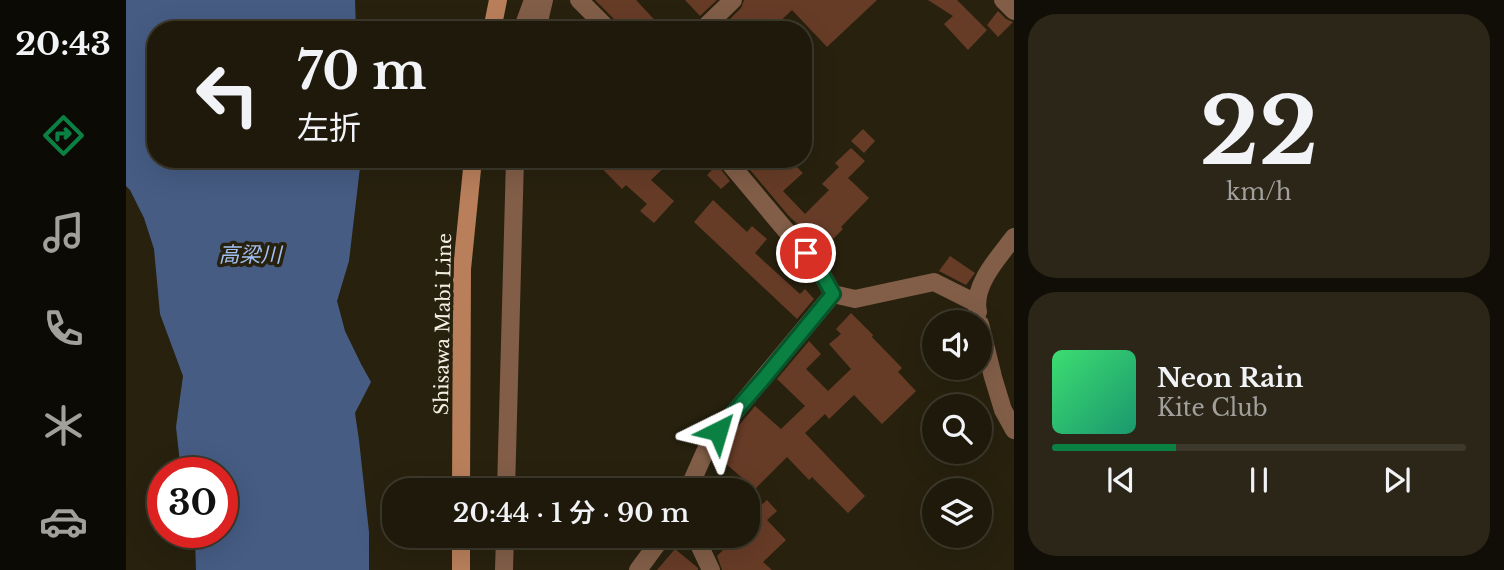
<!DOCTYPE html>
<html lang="ja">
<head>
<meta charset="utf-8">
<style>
  body { margin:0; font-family:"Libre Baskerville","Noto Sans JP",serif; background:#2b2618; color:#f1f3f6; height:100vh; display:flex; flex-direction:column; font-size:26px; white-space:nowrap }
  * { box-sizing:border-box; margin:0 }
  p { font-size:23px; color:#a1a09c }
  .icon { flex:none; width:38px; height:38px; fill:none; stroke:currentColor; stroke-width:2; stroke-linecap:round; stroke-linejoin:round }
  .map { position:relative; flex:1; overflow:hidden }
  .sheet { display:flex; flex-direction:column; gap:14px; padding:14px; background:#100e06; width:490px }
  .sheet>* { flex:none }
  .top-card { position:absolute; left:21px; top:21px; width:665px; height:147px; border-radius:28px; box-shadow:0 7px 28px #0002,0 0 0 2px #3c382b; background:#1e190a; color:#f1f3f6; overflow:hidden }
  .buttons { position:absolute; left:796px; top:310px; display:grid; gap:14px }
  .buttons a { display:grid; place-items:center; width:70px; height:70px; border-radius:50%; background:#1e190a; box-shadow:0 7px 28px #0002,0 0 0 2px #3c382b; font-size:35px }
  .speed { position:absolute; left:21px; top:457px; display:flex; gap:14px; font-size:35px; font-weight:700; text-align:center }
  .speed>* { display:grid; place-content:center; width:91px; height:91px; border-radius:50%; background:#1e190a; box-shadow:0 7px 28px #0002,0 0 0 2px #3c382b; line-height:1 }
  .speed .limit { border:10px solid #d22; background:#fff; color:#111 }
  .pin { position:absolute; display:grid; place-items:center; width:60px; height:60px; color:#fff; margin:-30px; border:4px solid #fff; border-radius:50%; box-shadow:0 2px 7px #0007 }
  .me { position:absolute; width:77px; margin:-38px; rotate:40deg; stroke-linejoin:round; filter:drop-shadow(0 0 5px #0008) }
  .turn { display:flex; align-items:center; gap:24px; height:147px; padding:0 35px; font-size:32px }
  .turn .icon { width:91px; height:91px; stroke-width:2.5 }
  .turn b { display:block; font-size:49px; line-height:60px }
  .sheet .tile { flex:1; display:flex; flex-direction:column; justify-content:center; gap:10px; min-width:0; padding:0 24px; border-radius:28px; background:#2b2618 }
  .sheet .dial { align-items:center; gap:0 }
  .dial b { font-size:91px; line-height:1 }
  .song { display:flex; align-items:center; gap:21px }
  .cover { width:84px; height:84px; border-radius:10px; background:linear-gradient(135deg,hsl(140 70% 55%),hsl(160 70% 35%)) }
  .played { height:7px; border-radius:4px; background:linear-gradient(90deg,#0b8043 30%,#3c382b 30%) }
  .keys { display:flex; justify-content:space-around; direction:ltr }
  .trip { position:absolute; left:256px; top:478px; width:378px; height:70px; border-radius:28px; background:#1e190a; box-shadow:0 7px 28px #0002,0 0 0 2px #3c382b; font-weight:600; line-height:70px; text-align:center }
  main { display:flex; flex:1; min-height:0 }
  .tabs { display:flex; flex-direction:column; width:126px; justify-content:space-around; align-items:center; background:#0c0a04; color:#a1a09c }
  .tabs .icon { width:49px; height:49px }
  .tabs .current { color:#0b8043 }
  .tabs b { font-size:32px; color:#f1f3f6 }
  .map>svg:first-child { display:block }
  .water { fill:#465c83 }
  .building { fill:#673c27 }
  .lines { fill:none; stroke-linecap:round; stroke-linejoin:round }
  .street { stroke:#825e48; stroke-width:18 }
  .secondary { stroke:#b97f5b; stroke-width:18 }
  .route-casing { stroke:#07532c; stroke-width:18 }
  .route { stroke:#0b8043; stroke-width:12 }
  .labels { text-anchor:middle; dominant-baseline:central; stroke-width:7; stroke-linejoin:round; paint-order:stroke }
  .street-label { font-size:19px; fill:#f2eee2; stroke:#28210e }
  .water-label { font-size:21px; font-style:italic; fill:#a3c0f3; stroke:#28210e }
</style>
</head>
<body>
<main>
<nav class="tabs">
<b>20:43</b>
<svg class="icon current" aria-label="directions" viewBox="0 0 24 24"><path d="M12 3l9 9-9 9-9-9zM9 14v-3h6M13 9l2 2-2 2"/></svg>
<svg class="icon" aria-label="music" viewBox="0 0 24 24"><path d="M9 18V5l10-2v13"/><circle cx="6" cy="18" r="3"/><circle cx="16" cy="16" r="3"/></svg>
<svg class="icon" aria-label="phone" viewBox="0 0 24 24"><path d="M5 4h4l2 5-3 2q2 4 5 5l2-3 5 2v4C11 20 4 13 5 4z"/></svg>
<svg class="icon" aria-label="climate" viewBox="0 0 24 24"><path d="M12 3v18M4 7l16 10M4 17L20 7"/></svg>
<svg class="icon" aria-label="car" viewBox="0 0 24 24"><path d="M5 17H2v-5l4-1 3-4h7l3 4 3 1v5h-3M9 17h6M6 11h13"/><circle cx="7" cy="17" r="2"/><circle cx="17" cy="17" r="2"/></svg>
</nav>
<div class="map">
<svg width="888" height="570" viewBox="0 0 888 570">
  <rect width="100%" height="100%" fill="#28210e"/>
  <path class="water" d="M 0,0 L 229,0 L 230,30 L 30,30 L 30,159 L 235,159 L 223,261 L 211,301 L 219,331 L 235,364 L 245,382 L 229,413 L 233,440 L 243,532 L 243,570 L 70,570 L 69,540 L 67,532 L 96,532 L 96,472 L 55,472 L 50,427 L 57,376 L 34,314 L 28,249 L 18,218 L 4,190 L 0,186 Z"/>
  <g class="building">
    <path d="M 469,0 L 510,0 L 538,30 L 494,30 L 491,22 Z"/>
    <path d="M 559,0 L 591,0 L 574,16 Z"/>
    <path d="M 618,0 L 751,0 L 701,47 L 666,10 L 645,30 L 593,30 L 615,8 Z"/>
    <path d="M 802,0 L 831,0 L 861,30 L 842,50 L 818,24 L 827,16 Z"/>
    <path d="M 872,11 L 880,19 L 887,22 L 872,37 L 861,25 Z"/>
    <path d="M 737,129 L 749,141 L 738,153 L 725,141 Z"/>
    <path d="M 725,148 L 739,161 L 722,178 L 743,198 L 715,227 L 717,229 L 697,249 L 662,215 L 615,159 L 663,159 L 677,173 L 657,191 L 679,214 L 703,190 L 696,184 L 713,167 L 709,163 Z"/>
    <path d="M 467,159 L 547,159 L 525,180 L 548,201 L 528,223 L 514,211 L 521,204 L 500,185 L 496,189 Z"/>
    <path d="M 589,162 L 604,181 L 595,189 L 581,175 L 586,170 L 584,168 Z"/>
    <path d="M 587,200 L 621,232 L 626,226 L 641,239 L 629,253 L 674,294 L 679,289 L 688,299 L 671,319 L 568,222 Z"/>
    <path d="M 824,256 L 849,273 L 840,285 L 813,271 Z"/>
    <path d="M 725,313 L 747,335 L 746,337 L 776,368 L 772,372 L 790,391 L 756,424 L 728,395 L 703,419 L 699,414 L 679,433 L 739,496 L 722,513 L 686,477 L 683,480 L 661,457 L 629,489 L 599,463 L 594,469 L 587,462 L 593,449 L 629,406 L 655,429 L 679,406 L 651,379 L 683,341 L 695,354 L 680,369 L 702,391 L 725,369 L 703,344 L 715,334 L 710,329 Z"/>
    <path d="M 641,500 L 651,511 L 641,520 L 660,540 L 637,562 L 646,570 L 596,570 L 591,556 L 600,547 L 596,543 L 604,536 L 621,536 L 621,518 Z"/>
    <path d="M 549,549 L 572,568 L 572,570 L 531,570 Z"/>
  </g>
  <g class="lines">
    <g class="street">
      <path d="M 453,0 L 483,30"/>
      <path d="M 877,0 L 888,11"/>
      <path d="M 396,30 L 407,0"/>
      <path d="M 411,30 L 418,0"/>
      <path d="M 576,30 L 607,0"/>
      <path d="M 707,294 L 729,299 L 808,282 L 850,303"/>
      <path d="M 852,312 C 846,285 873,257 888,237"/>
      <path d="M 854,324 L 867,377 L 877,410 L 888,430"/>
      <path d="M 380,490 L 389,159"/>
      <path d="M 562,490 L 583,443 L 707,294 L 694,271 L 600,159"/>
      <path d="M 569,536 L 585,570"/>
      <path d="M 378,570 L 379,536"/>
      <path d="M 512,570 L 537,536"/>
    </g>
    <g class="secondary">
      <path d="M 366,30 L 372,0"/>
      <path d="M 335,490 L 336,269 L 347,159"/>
      <path d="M 335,570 L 335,536"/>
    </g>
  </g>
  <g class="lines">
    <g class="route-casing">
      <path id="route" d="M 592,431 L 638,378 L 707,294 L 694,271 L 680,253"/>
    </g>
    <use href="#route" class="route"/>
  </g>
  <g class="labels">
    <g class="street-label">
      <text transform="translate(317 324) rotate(-89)">Shisawa Mabi Line</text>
    </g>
    <g class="water-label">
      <text x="124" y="255">高梁川</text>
    </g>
  </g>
</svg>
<div class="buttons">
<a><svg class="icon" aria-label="sound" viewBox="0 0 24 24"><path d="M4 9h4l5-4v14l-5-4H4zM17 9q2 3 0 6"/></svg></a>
<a><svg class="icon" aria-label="search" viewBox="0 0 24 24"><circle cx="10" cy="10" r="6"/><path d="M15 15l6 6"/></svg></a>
<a><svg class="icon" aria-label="layers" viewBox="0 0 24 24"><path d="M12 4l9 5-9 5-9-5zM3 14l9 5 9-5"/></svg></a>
</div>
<div class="speed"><div class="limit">30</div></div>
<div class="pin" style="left:680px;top:253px;background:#d93025"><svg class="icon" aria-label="arrive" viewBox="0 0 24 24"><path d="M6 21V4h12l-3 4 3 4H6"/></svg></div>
<svg class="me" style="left:592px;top:431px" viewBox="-20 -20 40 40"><path d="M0-17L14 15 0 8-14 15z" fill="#0b8043" stroke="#fff" stroke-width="4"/></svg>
<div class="trip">20:44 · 1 分 · 90 m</div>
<div class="top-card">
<div class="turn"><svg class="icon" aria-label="left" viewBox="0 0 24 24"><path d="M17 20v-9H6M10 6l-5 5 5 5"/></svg><div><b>70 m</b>左折</div></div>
</div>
</div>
<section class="sheet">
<div class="tile dial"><b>22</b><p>km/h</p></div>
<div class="tile">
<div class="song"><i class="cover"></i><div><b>Neon Rain</b><p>Kite Club</p></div></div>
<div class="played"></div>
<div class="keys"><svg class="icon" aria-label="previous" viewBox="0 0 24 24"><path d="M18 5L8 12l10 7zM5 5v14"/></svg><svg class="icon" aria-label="pause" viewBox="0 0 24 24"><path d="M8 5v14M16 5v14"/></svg><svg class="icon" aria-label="next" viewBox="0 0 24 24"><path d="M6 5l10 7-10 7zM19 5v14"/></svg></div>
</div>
</section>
</main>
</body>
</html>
